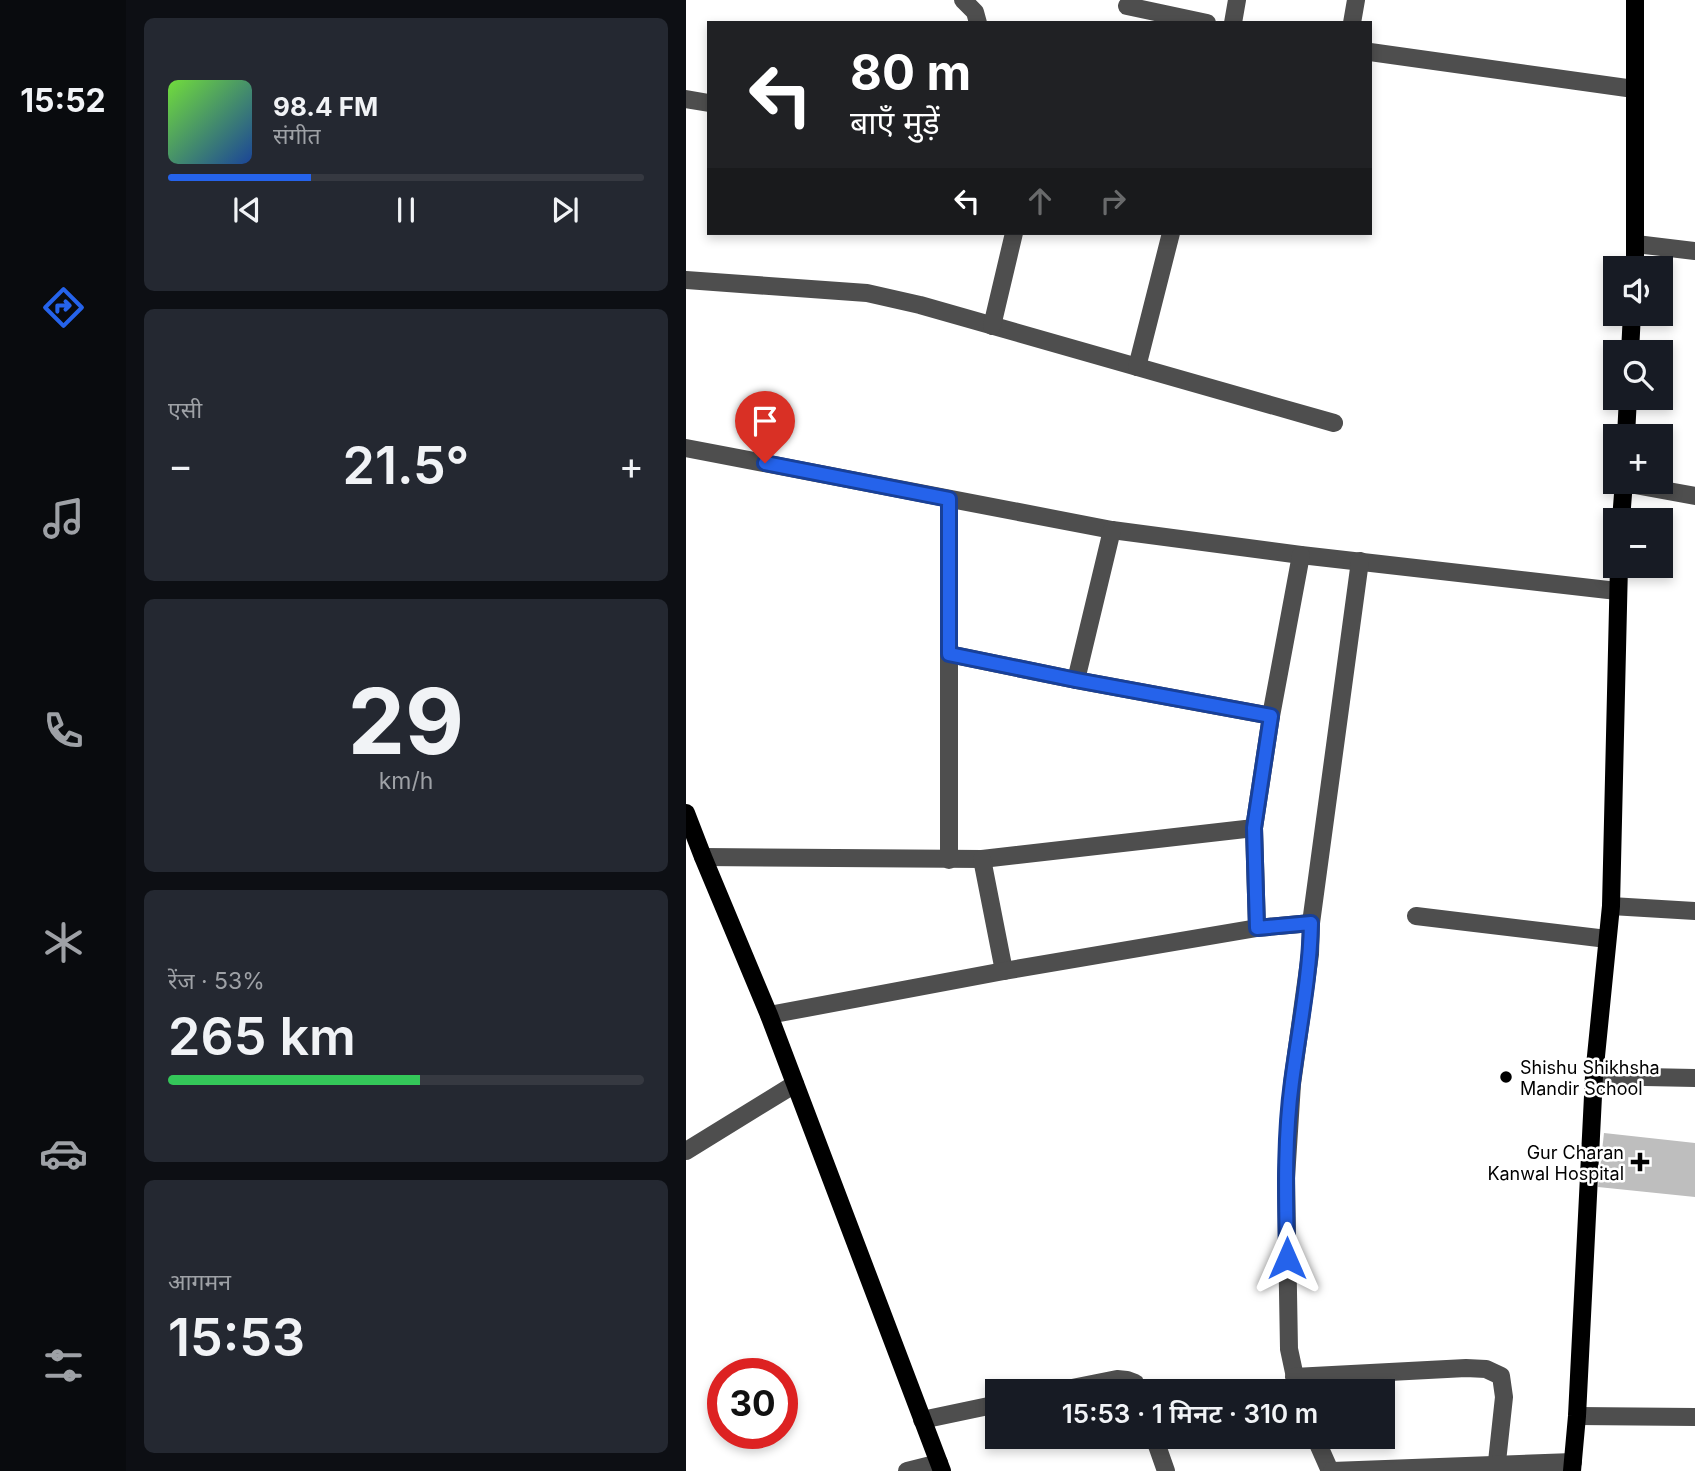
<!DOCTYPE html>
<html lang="hi">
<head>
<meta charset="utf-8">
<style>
  body { margin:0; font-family:Inter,"Noto Sans Devanagari",sans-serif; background:#242831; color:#f1f3f6; height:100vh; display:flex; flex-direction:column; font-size:26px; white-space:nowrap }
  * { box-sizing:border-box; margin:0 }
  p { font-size:23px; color:#9ea1a6 }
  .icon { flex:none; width:38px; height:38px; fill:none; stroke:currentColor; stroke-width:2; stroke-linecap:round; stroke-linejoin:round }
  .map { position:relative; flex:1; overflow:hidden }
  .sheet { display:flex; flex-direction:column; gap:18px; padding:18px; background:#0d0f14; width:560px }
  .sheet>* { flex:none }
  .top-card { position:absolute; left:21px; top:21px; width:665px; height:214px; border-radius:0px; box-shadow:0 4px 10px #0003; background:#202124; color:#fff; overflow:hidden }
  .tools { position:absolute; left:917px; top:256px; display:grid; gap:14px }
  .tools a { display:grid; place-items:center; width:70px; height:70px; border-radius:0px; background:#171b24; box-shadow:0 4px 10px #0003; font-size:35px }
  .speed { position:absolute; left:21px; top:1358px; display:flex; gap:14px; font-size:35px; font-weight:700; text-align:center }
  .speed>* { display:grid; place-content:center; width:91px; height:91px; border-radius:50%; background:#171b24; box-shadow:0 4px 10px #0003; line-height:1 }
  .speed .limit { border:10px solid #d22; background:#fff; color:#111 }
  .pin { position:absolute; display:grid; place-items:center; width:60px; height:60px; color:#fff; margin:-72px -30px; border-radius:50% 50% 50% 0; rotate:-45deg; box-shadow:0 0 7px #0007 }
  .pin .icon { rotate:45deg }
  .me { position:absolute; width:77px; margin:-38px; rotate:0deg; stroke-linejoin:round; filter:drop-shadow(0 0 5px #0008) }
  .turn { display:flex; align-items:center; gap:24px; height:147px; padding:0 28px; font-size:32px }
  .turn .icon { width:91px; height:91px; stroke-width:2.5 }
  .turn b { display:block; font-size:49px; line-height:60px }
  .lanes { display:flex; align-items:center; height:66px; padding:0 28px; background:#0003; justify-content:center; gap:35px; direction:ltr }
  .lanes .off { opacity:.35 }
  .big { font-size:52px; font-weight:600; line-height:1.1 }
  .sheet .card { flex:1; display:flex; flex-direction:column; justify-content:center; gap:10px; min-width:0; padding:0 24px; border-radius:10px; background:#242831 }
  .sheet .dial { align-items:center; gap:0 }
  .dial b { font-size:91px; line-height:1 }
  .song { display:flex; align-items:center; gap:21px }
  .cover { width:84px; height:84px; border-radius:10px; background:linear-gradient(135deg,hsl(100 70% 55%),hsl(220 70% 35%)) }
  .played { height:7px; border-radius:4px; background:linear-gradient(90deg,#2563eb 30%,#363941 30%) }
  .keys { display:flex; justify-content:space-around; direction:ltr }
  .heat { display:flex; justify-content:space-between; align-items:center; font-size:38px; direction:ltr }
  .charge { height:10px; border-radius:5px; background:linear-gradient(90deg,#34c759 53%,#363941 0) }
  .trip { position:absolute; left:299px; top:1379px; width:410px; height:70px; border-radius:0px; background:#171b24; box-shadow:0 4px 10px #0003; font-weight:600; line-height:70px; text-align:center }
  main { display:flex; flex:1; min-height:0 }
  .menu { display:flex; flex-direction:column; width:126px; justify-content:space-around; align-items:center; background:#090b0e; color:#9ea1a6 }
  .menu .icon { width:49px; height:49px }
  .menu .selected { color:#2563eb }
  .menu b { font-size:32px; color:#f1f3f6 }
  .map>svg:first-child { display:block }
  .building { fill:#bebebe }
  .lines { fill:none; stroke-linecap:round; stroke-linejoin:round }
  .minor { stroke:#4e4e4e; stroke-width:18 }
  .major { stroke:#000; stroke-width:18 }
  .route-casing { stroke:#184099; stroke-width:18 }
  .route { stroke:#2563eb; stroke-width:12 }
  .poi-dot { fill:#000; stroke:#fff; stroke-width:2.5 }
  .labels { text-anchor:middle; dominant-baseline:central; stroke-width:5; stroke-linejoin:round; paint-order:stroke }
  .poi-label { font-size:18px; fill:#000; stroke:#fff; text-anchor:start }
</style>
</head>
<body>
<main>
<nav class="menu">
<b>15:52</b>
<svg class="icon selected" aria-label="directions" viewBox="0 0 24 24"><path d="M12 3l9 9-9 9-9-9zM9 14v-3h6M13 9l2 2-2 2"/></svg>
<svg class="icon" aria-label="music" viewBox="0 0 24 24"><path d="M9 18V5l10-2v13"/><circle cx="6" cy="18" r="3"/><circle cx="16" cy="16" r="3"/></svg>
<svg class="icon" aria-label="phone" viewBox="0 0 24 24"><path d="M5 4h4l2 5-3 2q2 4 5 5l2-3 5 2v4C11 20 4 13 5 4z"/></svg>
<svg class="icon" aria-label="climate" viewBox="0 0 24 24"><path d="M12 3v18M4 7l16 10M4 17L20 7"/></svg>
<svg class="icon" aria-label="car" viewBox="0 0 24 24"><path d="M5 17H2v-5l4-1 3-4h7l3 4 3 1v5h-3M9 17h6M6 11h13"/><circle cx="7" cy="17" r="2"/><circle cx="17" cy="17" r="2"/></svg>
<svg class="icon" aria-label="filters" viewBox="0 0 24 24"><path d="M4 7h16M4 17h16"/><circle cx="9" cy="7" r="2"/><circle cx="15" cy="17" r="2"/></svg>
</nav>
<section class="sheet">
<div class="card">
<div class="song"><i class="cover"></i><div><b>98.4 FM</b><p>संगीत</p></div></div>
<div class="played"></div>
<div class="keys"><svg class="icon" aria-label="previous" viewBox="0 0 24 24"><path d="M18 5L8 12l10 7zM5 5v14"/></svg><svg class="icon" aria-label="pause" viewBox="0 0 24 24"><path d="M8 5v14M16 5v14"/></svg><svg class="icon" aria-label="next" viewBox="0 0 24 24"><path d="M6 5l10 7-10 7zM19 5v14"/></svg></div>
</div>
<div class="card"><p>एसी</p>
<div class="heat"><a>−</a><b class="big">21.5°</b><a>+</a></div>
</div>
<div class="card dial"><b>29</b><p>km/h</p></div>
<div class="card"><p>रेंज · 53%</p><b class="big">265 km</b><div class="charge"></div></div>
<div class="card"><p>आगमन</p><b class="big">15:53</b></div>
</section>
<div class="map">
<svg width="1009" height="1471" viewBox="0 0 1009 1471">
  <rect width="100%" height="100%" fill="#fff"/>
  <path class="building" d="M 918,1133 L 1009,1143 L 1009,1197 L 912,1187 Z"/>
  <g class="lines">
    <g class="minor">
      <path d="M 277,0 L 289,12 L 292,23"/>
      <path d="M 441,6 L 521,23"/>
      <path d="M 547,23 L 551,0"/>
      <path d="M 666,23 L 670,0"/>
      <path d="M 684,52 L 948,89"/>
      <path d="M 0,99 L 23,103"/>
      <path d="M 950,244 L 1009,251"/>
      <path d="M 0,280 L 181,293 L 234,305 L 648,423"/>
      <path d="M 306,326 L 328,233"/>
      <path d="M 451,367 L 485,233"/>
      <path d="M 0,448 L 426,530 L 615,555 L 931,591"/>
      <path d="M 938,483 L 1009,496"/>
      <path d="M 263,654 L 390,680 L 585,716"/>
      <path d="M 390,680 L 426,530"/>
      <path d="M 17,857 L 296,859 L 568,828"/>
      <path d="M 296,859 L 318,971"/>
      <path d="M 263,860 L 263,499"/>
      <path d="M 925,906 L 1009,911"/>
      <path d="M 730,916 L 921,939"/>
      <path d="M 625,923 L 674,561"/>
      <path d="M 571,928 L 568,828 L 585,716 L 615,555"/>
      <path d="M 83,1015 L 318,971 L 571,928 L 625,923 L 624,954 L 606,1084 L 600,1178 L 603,1349 L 612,1391"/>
      <path d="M 908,1076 L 1009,1078"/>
      <path d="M 0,1151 L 109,1084"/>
      <path d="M 608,1377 L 780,1368 L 800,1369 L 815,1376 L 818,1397 L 810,1471"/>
      <path d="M 371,1391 L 431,1379 L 441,1380 L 449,1383 L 452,1391"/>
      <path d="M 891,1416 L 1009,1417"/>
      <path d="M 236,1420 L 312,1404"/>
      <path d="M 468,1437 L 480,1471"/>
      <path d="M 629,1437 L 644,1471"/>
      <path d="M 221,1471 L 253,1463"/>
      <path d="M 646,1471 L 887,1462"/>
    </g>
    <g class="major">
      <path d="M 949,268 L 949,0"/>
      <path d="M 944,352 L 946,313"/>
      <path d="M 940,436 L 942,397"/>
      <path d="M 935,520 L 938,481"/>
      <path d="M 0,813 L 17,857 L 83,1015 L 256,1471"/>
      <path d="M 886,1471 L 891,1416 L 908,1076 L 925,906 L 933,565"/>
    </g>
  </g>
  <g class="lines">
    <g class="route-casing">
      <path id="route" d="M 79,463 L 263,499 L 263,654 L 390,680 L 585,716 L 568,828 L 571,928 L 625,923 C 624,976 613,1029 606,1082 C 598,1140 600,1199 601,1258"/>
    </g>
    <use href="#route" class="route"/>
  </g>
  <g class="poi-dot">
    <circle cx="820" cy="1077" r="7"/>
    <path d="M950.5 1151.5h7v7h7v7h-7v7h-7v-7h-7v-7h7z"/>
  </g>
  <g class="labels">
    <g class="poi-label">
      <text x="834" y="1067">Shishu Shikhsha<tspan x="834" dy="21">Mandir School</tspan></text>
      <text x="938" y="1152" text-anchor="end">Gur Charan<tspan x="938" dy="21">Kanwal Hospital</tspan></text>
    </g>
  </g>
</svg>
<div class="tools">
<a><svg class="icon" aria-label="sound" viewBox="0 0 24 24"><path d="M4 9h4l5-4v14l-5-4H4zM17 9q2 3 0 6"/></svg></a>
<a><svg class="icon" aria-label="search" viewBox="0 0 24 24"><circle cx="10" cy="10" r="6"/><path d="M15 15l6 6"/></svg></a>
<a>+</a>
<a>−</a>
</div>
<div class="speed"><div class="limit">30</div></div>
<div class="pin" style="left:79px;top:463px;background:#d93025"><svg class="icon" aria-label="arrive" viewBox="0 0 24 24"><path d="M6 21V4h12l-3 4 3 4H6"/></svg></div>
<svg class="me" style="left:601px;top:1258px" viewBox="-20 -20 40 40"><path d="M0-17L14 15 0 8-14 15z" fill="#2563eb" stroke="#fff" stroke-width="4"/></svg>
<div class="trip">15:53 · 1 मिनट · 310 m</div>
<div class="top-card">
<div class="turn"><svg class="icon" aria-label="left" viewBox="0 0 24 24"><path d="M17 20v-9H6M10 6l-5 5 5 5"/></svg><div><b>80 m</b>बाएँ मुड़ें</div></div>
<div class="lanes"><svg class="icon" aria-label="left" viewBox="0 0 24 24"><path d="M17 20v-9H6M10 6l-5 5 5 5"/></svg><svg class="icon off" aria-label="ahead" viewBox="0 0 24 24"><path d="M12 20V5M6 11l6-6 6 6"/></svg><svg class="icon off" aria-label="right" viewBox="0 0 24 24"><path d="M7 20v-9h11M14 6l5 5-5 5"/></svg></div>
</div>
</div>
</main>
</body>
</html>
